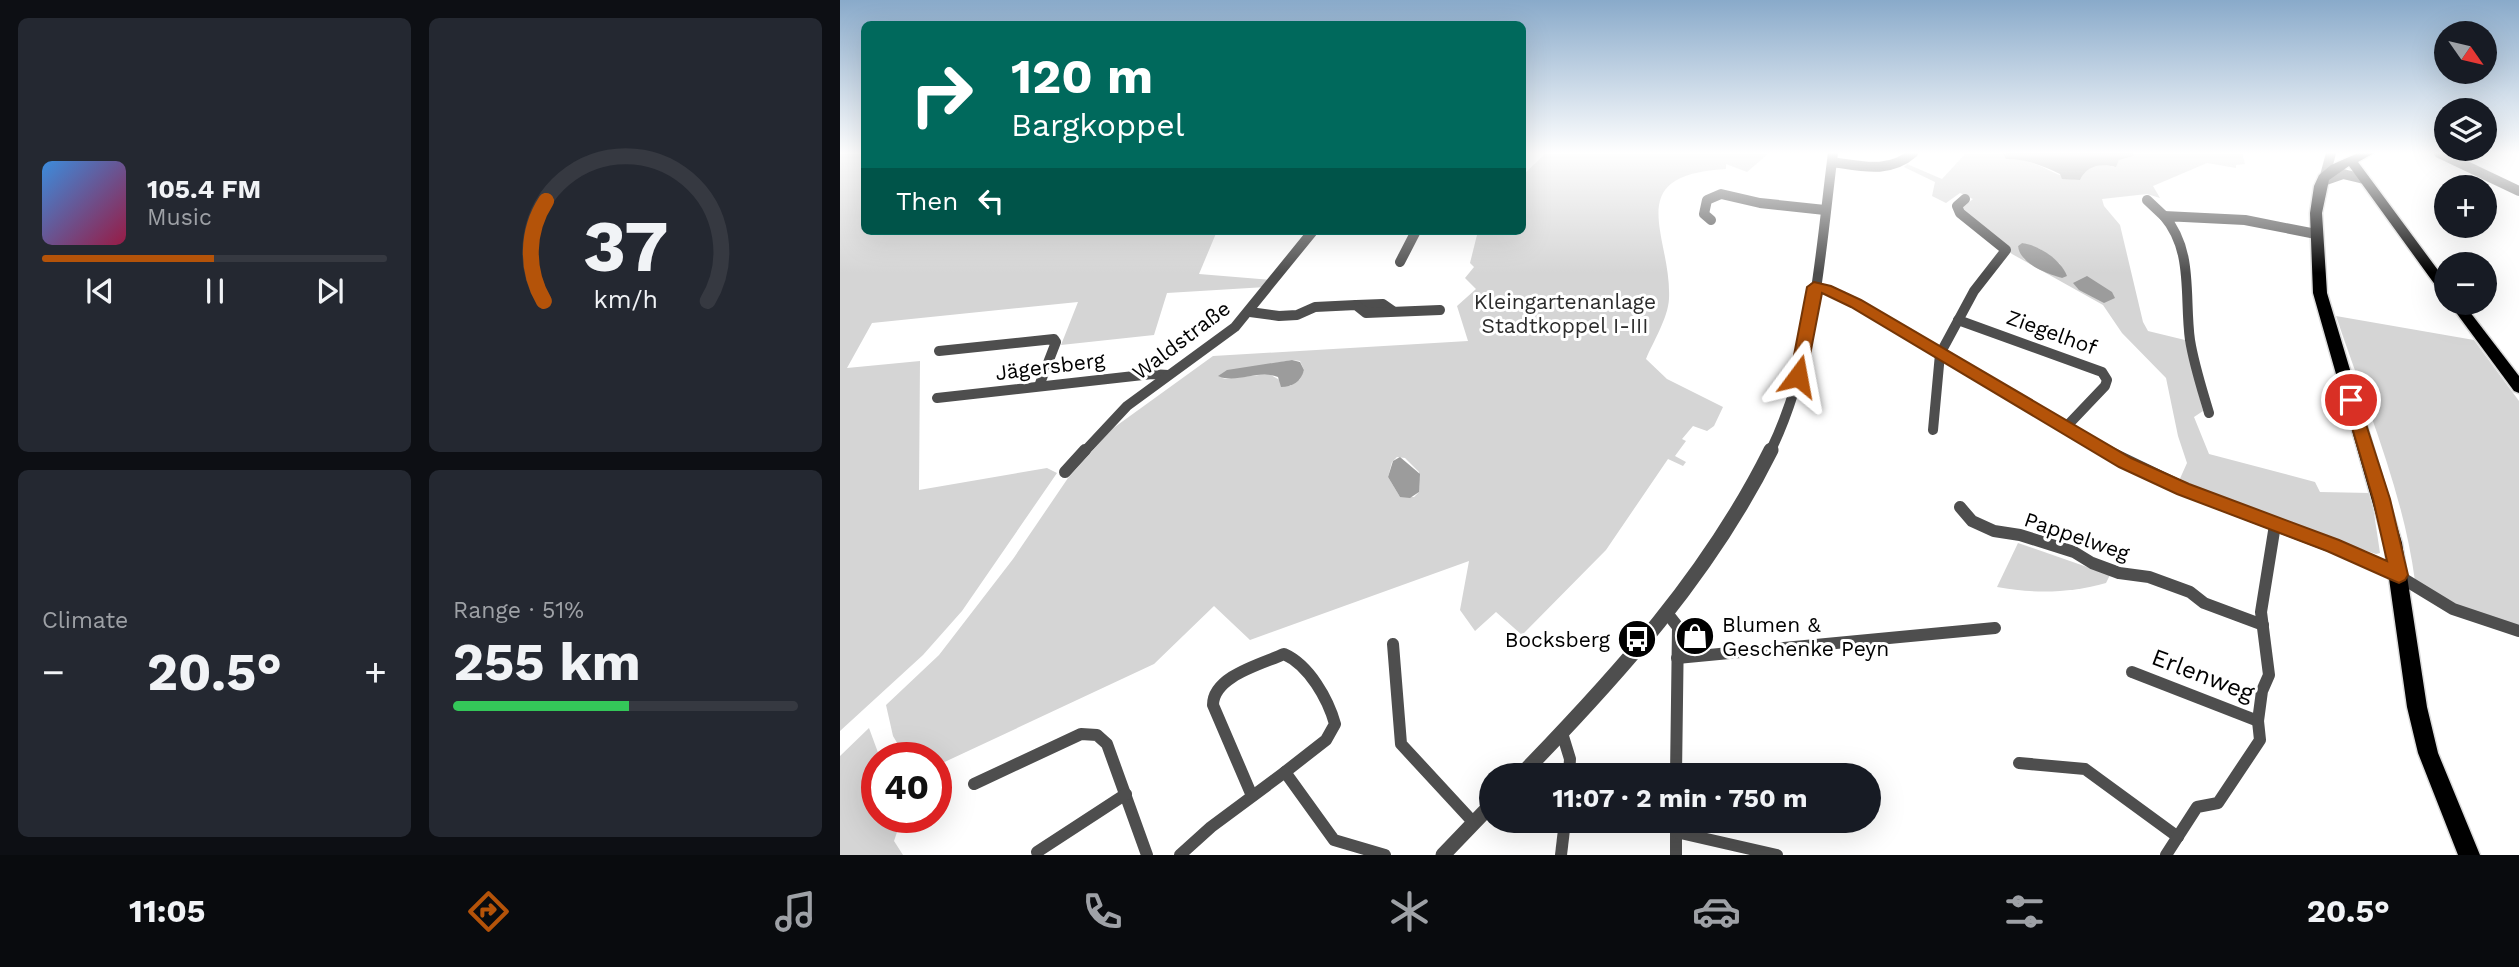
<!DOCTYPE html>
<html lang="en">
<head>
<meta charset="utf-8">
<style>
  body { margin:0; font-family:"Work Sans",sans-serif; background:#242831; color:#f1f3f6; height:100vh; display:flex; flex-direction:column; font-size:26px; white-space:nowrap }
  * { box-sizing:border-box; margin:0 }
  p { font-size:23px; color:#9ea1a6 }
  .icon { flex:none; width:38px; height:38px; fill:none; stroke:currentColor; stroke-width:2; stroke-linecap:round; stroke-linejoin:round }
  .map { position:relative; flex:1; overflow:hidden }
  .side { display:flex; flex-direction:column; gap:18px; padding:18px; background:#0d0f14; width:840px }
  .side>* { flex:none }
  .top-card { position:absolute; left:21px; top:21px; width:665px; height:214px; border-radius:10px; box-shadow:0 7px 28px #0002; background:#00695c; color:#fff; overflow:hidden }
  .needle { width:46px; rotate:124deg }
  .fabs { position:absolute; left:1594px; top:21px; display:grid; gap:14px }
  .fabs a { display:grid; place-items:center; width:63px; height:63px; border-radius:50%; background:#171b24; box-shadow:0 7px 28px #0002; font-size:35px }
  .speed { position:absolute; left:21px; top:742px; display:flex; gap:14px; font-size:35px; font-weight:700; text-align:center }
  .speed>* { display:grid; place-content:center; width:91px; height:91px; border-radius:50%; background:#171b24; box-shadow:0 7px 28px #0002; line-height:1 }
  .speed .limit { border:10px solid #d22; background:#fff; color:#111 }
  .pin { position:absolute; display:grid; place-items:center; width:60px; height:60px; color:#fff; margin:-30px; border:4px solid #fff; border-radius:50%; box-shadow:0 2px 7px #0007 }
  .me { position:absolute; width:77px; margin:-38px; rotate:13deg; stroke-linejoin:round; filter:drop-shadow(0 0 5px #0008) }
  .turn { display:flex; align-items:center; gap:24px; height:147px; padding:0 35px; font-size:32px }
  .turn .icon { width:91px; height:91px; stroke-width:2.5 }
  .turn b { display:block; font-size:49px; line-height:60px }
  .then { display:flex; align-items:center; height:66px; padding:0 35px; background:#0003; gap:14px; font-size:26px }
  .big { font-size:52px; font-weight:700; line-height:1.1 }
  .side .widget { flex:1; display:flex; flex-direction:column; justify-content:center; gap:10px; min-width:0; padding:0 24px; border-radius:10px; background:#242831 }
  .side .dial { align-items:center; gap:0 }
  .dial svg { height:182px; overflow:visible; fill:none; stroke:#363941; stroke-width:7; stroke-linecap:round; text-anchor:middle }
  .dial text { fill:#f1f3f6; stroke:none }
  .song { display:flex; align-items:center; gap:21px }
  .cover { width:84px; height:84px; border-radius:10px; background:linear-gradient(135deg,hsl(210 70% 55%),hsl(340 70% 35%)) }
  .played { height:7px; border-radius:4px; background:linear-gradient(90deg,#b45309 50%,#363941 50%) }
  .keys { display:flex; justify-content:space-around; direction:ltr }
  .heat { display:flex; justify-content:space-between; align-items:center; font-size:38px; direction:ltr }
  .charge { height:10px; border-radius:5px; background:linear-gradient(90deg,#34c759 51%,#363941 0) }
  .side .tiles { flex:1; display:grid; gap:18px; grid-template-columns:repeat(2,1fr) }
  .trip { position:absolute; left:639px; top:763px; width:402px; height:70px; border-radius:35px; background:#171b24; box-shadow:0 7px 28px #0002; font-weight:700; line-height:70px; text-align:center }
  .dock { display:flex; height:112px; justify-content:space-around; align-items:center; background:#090b0e; color:#9ea1a6 }
  .dock .icon { width:49px; height:49px }
  .dock .on { color:#b45309 }
  .dock b { font-size:32px; color:#f1f3f6 }
  main { display:flex; flex:1; min-height:0 }
  .map>svg:first-child { display:block }
  .green { fill:#d5d5d5; fill-rule:evenodd }
  .water { fill:#9c9c9c }
  .lines { fill:none; stroke-linecap:round; stroke-linejoin:round }
  .primary-casing { stroke:#dbdbdb; stroke-width:3 }
  .minor-far1 { stroke:#4e4e4e; stroke-width:10 }
  .minor { stroke:#4e4e4e; stroke-width:12 }
  .tertiary-far1 { stroke:#4e4e4e; stroke-width:10 }
  .tertiary { stroke:#4e4e4e; stroke-width:15 }
  .primary { fill:#000; fill-rule:evenodd }
  .route { fill:#b45309; stroke:#753606; stroke-width:2 }
  .labels { text-anchor:middle; dominant-baseline:central; stroke-width:6; stroke-linejoin:round; paint-order:stroke }
  .park-label { font-size:21px; fill:#2c2c2c; stroke:#fff }
  .street-label { font-size:21px; fill:#000; stroke:#fff }
  .poi-label { font-size:21px; fill:#000; stroke:#fff; text-anchor:start }
  .near-street-label { font-size:24px; fill:#000; stroke:#fff }
</style>
</head>
<body>
<main>
<section class="side">
<div class="tiles">
<div class="widget">
<div class="song"><i class="cover"></i><div><b>105.4 FM</b><p>Music</p></div></div>
<div class="played"></div>
<div class="keys"><svg class="icon" aria-label="previous" viewBox="0 0 24 24"><path d="M18 5L8 12l10 7zM5 5v14"/></svg><svg class="icon" aria-label="pause" viewBox="0 0 24 24"><path d="M8 5v14M16 5v14"/></svg><svg class="icon" aria-label="next" viewBox="0 0 24 24"><path d="M6 5l10 7-10 7zM19 5v14"/></svg></div>
</div>
<div class="widget dial"><svg viewBox="0 0 100 80">
<path d="M14 69A42 42 0 1 1 86 69"/>
<path d="M14 69A42 42 0 0 1 15 25" stroke="#b45309"/>
<text x="50" y="56" font-size="32" font-weight="700">37</text>
<text x="50" y="72" font-size="11">km/h</text>
</svg></div>
<div class="widget"><p>Climate</p>
<div class="heat"><a>−</a><b class="big">20.5°</b><a>+</a></div>
</div>
<div class="widget"><p>Range · 51%</p><b class="big">255 km</b><div class="charge"></div></div>
</div>
</section>
<div class="map">
<svg width="1679" height="855" viewBox="0 0 1679 855">
  <rect width="100%" height="100%" fill="#fff"/>
  <g class="green">
    <path d="M 0,153 L 24,153 L 24,231 L 377,231 L 359,274 L 432,280 L 426,287 L 327,293 L 314,335 L 221,345 L 238,302 L 32,323 L 7,368 L 80,361 L 79,490 L 207,468 L 217,473 L 122,611 L 83,655 L 0,731 Z"/>
    <path d="M 706,153 L 929,153 L 907,172 L 886,164 L 886,169 C 779,175 832,235 829,299 C 828,318 813,342 806,359 L 827,379 L 883,407 L 874,426 L 867,431 L 853,426 L 842,439 L 846,441 L 835,456 L 846,462 L 843,466 L 828,459 L 766,550 L 682,635 L 656,612 L 635,631 L 620,610 L 629,561 L 410,640 L 374,606 L 314,664 L 96,766 L 96,758 L 66,758 L 53,736 L 46,705 L 99,655 L 173,559 L 228,478 L 272,429 L 373,356 L 628,341 L 617,306 L 636,289 L 625,278 L 634,267 L 630,263 L 638,231 L 682,231 L 683,175 ZM 452,360 L 460,361 L 464,370 L 460,379 L 450,386 L 429,374 L 382,379 L 426,365 ZM 557,457 L 565,458 L 579,472 L 579,492 L 574,497 L 560,497 L 548,477 L 552,462 Z"/>
    <path d="M 1126,153 L 1166,153 L 1164,154 L 1167,159 C 1194,156 1219,181 1240,180 C 1246,167 1258,162 1274,167 L 1279,160 L 1294,156 L 1293,153 L 1402,153 L 1405,164 L 1396,165 L 1396,168 L 1367,163 L 1313,186 L 1320,198 L 1307,194 L 1262,199 L 1264,206 L 1280,225 L 1303,322 L 1308,331 L 1345,340 L 1363,411 L 1354,417 L 1369,454 L 1475,482 L 1480,492 L 1531,493 L 1540,553 L 1536,554 L 1445,524 L 1338,483 L 1347,463 L 1338,436 L 1326,378 L 1282,333 L 1263,305 L 1172,254 L 1121,209 L 1133,199 L 1120,193 L 1106,203 L 1092,196 L 1095,182 L 1064,167 L 1067,164 L 1102,179 ZM 1182,243 L 1200,249 L 1220,264 L 1222,278 L 1184,259 L 1178,246 Z"/>
    <path d="M 1496,316 L 1634,340 L 1679,401 L 1679,627 L 1615,606 L 1575,581 C 1563,490 1525,403 1496,316 Z"/>
    <path d="M 1178,543 L 1270,575 L 1266,583 C 1231,593 1194,594 1157,587 Z"/>
    <path d="M 29,728 L 40,758 L 37,758 L 37,817 L 62,817 L 54,841 L 63,855 L 0,855 L 0,756 Z"/>
  </g>
  <g class="water">
    <path d="M 1166,153 L 1293,153 L 1294,156 L 1279,160 L 1276,167 C 1259,163 1247,166 1240,180 L 1222,179 L 1220,174 C 1205,166 1182,158 1166,159 L 1163,154 Z"/>
    <path d="M 1182,243 C 1199,245 1221,260 1227,276 L 1222,278 C 1206,273 1180,264 1178,246 Z"/>
    <path d="M 1247,276 L 1272,292 L 1275,298 L 1264,303 L 1239,290 L 1233,283 Z"/>
    <path d="M 452,360 L 460,362 L 464,370 C 461,382 452,387 441,387 L 438,377 C 419,369 397,384 378,376 L 387,370 Z"/>
    <path d="M 560,457 L 580,474 L 579,492 L 570,498 L 560,497 L 548,477 L 553,461 Z"/>
  </g>
  <g class="lines">
    <g class="primary-casing">
      <g id="primary">
        <path d="M 1518,153 L 1534,153 L 1518,162 L 1606,281 L 1606,295 L 1601,293 L 1509,166 L 1489,180 L 1482,213 L 1487,293 L 1562,543 L 1587,707 L 1598,753 L 1640,855 L 1618,855 L 1578,753 L 1567,707 L 1544,543 L 1473,293 L 1470,213 L 1474,186 L 1479,175 L 1491,165 Z"/>
        <path d="M 1609,303 L 1623,303 L 1679,376 L 1679,393 L 1674,391 Z"/>
      </g>
    </g>
    <g class="minor-far1">
      <path d="M 1599,153 L 1679,191"/>
      <path d="M 992,162 C 1021,166 1049,174 1073,153"/>
      <path d="M 1485,176 L 1491,153"/>
      <path d="M 1483,181 L 1503,174 L 1524,179"/>
      <path d="M 1307,200 L 1324,216"/>
      <path d="M 871,220 L 864,214 L 867,200 L 881,194 L 920,203 L 985,210"/>
      <path d="M 560,262 L 576,231"/>
      <path d="M 974,287 L 991,291 L 1016,304 L 1268,452"/>
      <path d="M 516,305 L 543,304 L 553,311"/>
      <path d="M 410,312 L 439,316 L 457,315 L 475,307 L 516,305 L 526,313 L 600,310"/>
      <path d="M 1118,320 L 1262,372 L 1267,380 L 1265,386 L 1225,428"/>
      <path d="M 99,351 L 214,339 L 216,342 L 199,386"/>
      <path d="M 97,398 L 312,374 L 328,375"/>
      <path d="M 1369,413 C 1362,389 1354,365 1350,340 C 1344,297 1354,251 1324,216 L 1405,220 L 1476,234"/>
      <path d="M 1093,430 L 1100,354 L 1134,291 L 1166,250 L 1120,213 L 1117,206 L 1125,199"/>
      <path d="M 244,452 L 287,406 L 395,327 L 473,231"/>
    </g>
    <g class="minor">
      <path d="M 1265,450 L 1369,500 L 1544,567 L 1613,609 L 1679,631"/>
      <path d="M 225,472 L 245,450"/>
      <path d="M 1120,507 L 1132,521 L 1154,531 L 1180,535 L 1234,552 L 1252,563 L 1279,573 L 1309,577 L 1350,592 L 1364,603 L 1423,625"/>
      <path d="M 827,613 L 838,627 L 836,775"/>
      <path d="M 553,644 L 561,744 L 634,823"/>
      <path d="M 837,658 L 1155,628"/>
      <path d="M 1292,672 L 1418,721"/>
      <path d="M 722,733 L 730,759 L 729,775"/>
      <path d="M 1179,763 L 1245,769 L 1338,837"/>
      <path d="M 134,784 L 241,734 L 257,735 L 267,744 L 307,855"/>
      <path d="M 412,796 L 373,705 C 373,676 422,664 444,654 C 469,665 488,699 495,724 L 486,740 L 445,772"/>
      <path d="M 836,821 L 836,855"/>
      <path d="M 836,832 L 937,855"/>
      <path d="M 197,852 L 286,794"/>
      <path d="M 340,855 L 371,827 L 445,772 L 494,840 L 545,855"/>
      <path d="M 721,855 L 725,821"/>
      <path d="M 1326,855 L 1357,807 L 1378,803 L 1420,740 L 1418,721 L 1422,691 L 1429,675 L 1421,612 L 1435,525"/>
    </g>
    <path class="tertiary-far1" d="M 930,452 C 975,361 980,253 993,153"/>
    <g class="tertiary">
      <path d="M 681,775 C 777,676 869,575 931,450"/>
      <path d="M 603,855 L 651,805"/>
    </g>
    <use href="#primary" class="primary"/>
  </g>
  <linearGradient id="sky" x2="0" y2="1"><stop stop-color="#89aaca"/><stop offset="0.56" stop-color="#fff"/><stop offset="1" stop-color="#fff" stop-opacity="0"/></linearGradient>
  <rect width="1679" height="273" fill="url(#sky)"/>
  <path class="route" d="M 974,282 L 991,286 L 1021,300 L 1291,458 L 1349,484 L 1499,540 L 1547,561 L 1533,499 L 1504,400 L 1511,394 L 1517,396 L 1550,499 L 1568,575 L 1565,580 L 1559,583 L 1552,580 L 1487,551 L 1337,494 L 1279,467 L 1011,307 L 982,293 L 966,376 L 958,381 L 953,380 L 950,376 L 967,287 Z"/>
  <defs>
    <g id="shop-disc" transform="scale(2.0125)"><circle r="9.5" fill="#000" stroke="#fff"/><path d="M-5-2.5h2.3a2.7 3.5 0 0 1 5.4 0H5L5.5 6h-11ZM-1.5-2.5h3a1.5 2.3 0 0 0-3 0Z" fill="#fff"/></g>
    <g id="bus-disc" transform="scale(2.0125)"><circle r="9.5" fill="#000" stroke="#fff"/><path d="M-5-6H5V4H4V6H2V4H-2V6H-4V4H-5ZM-3.5-4V0h7V-4ZM-3.5 1.2v1.5H-2V1.2ZM2 1.2v1.5H3.5V1.2Z" fill="#fff"/></g>
  </defs>
  <g fill-rule="evenodd">
    <use href="#shop-disc" x="855" y="636"/>
    <use href="#bus-disc" x="797" y="639"/>
  </g>
  <g class="labels">
    <g class="park-label">
      <text x="725" y="301">Kleingartenanlage<tspan x="725" dy="24">Stadtkoppel I-III</tspan></text>
    </g>
    <g class="street-label">
      <text transform="translate(1212 332) rotate(20)">Ziegelhof</text>
      <text transform="translate(341 340) rotate(-37)">Waldstraße</text>
      <text transform="translate(210 366) rotate(-7)">Jägersberg</text>
      <text transform="translate(1237 536) rotate(19)">Pappelweg</text>
    </g>
    <g class="poi-label">
      <text x="882" y="624">Blumen &amp;<tspan x="882" dy="24">Geschenke Peyn</tspan></text>
      <text x="770" y="639" text-anchor="end">Bocksberg</text>
    </g>
    <g class="near-street-label">
      <text transform="translate(1363 675) rotate(21)">Erlenweg</text>
    </g>
  </g>
</svg>
<div class="fabs">
<a><svg class="needle" viewBox="-14 -14 28 28"><path d="M0-13l5 13h-10z" fill="#e53935"/><path d="M0 13l5-13h-10z" fill="#9ea1a6"/></svg></a>
<a><svg class="icon" aria-label="layers" viewBox="0 0 24 24"><path d="M12 4l9 5-9 5-9-5zM3 14l9 5 9-5"/></svg></a>
<a>+</a>
<a>−</a>
</div>
<div class="speed"><div class="limit">40</div></div>
<div class="pin" style="left:1511px;top:400px;background:#d93025"><svg class="icon" aria-label="arrive" viewBox="0 0 24 24"><path d="M6 21V4h12l-3 4 3 4H6"/></svg></div>
<svg class="me" style="left:958px;top:376px" viewBox="-20 -20 40 40"><path d="M0-17L14 15 0 8-14 15z" fill="#b45309" stroke="#fff" stroke-width="4"/></svg>
<div class="trip">11:07 · 2 min · 750 m</div>
<div class="top-card">
<div class="turn"><svg class="icon" aria-label="right" viewBox="0 0 24 24"><path d="M7 20v-9h11M14 6l5 5-5 5"/></svg><div><b>120 m</b>Bargkoppel</div></div>
<div class="then">Then<svg class="icon" aria-label="left" viewBox="0 0 24 24"><path d="M17 20v-9H6M10 6l-5 5 5 5"/></svg></div>
</div>
</div>
</main>
<nav class="dock">
<b>11:05</b>
<svg class="icon on" aria-label="directions" viewBox="0 0 24 24"><path d="M12 3l9 9-9 9-9-9zM9 14v-3h6M13 9l2 2-2 2"/></svg>
<svg class="icon" aria-label="music" viewBox="0 0 24 24"><path d="M9 18V5l10-2v13"/><circle cx="6" cy="18" r="3"/><circle cx="16" cy="16" r="3"/></svg>
<svg class="icon" aria-label="phone" viewBox="0 0 24 24"><path d="M5 4h4l2 5-3 2q2 4 5 5l2-3 5 2v4C11 20 4 13 5 4z"/></svg>
<svg class="icon" aria-label="climate" viewBox="0 0 24 24"><path d="M12 3v18M4 7l16 10M4 17L20 7"/></svg>
<svg class="icon" aria-label="car" viewBox="0 0 24 24"><path d="M5 17H2v-5l4-1 3-4h7l3 4 3 1v5h-3M9 17h6M6 11h13"/><circle cx="7" cy="17" r="2"/><circle cx="17" cy="17" r="2"/></svg>
<svg class="icon" aria-label="filters" viewBox="0 0 24 24"><path d="M4 7h16M4 17h16"/><circle cx="9" cy="7" r="2"/><circle cx="15" cy="17" r="2"/></svg>
<b>20.5°</b>
</nav>
</body>
</html>
